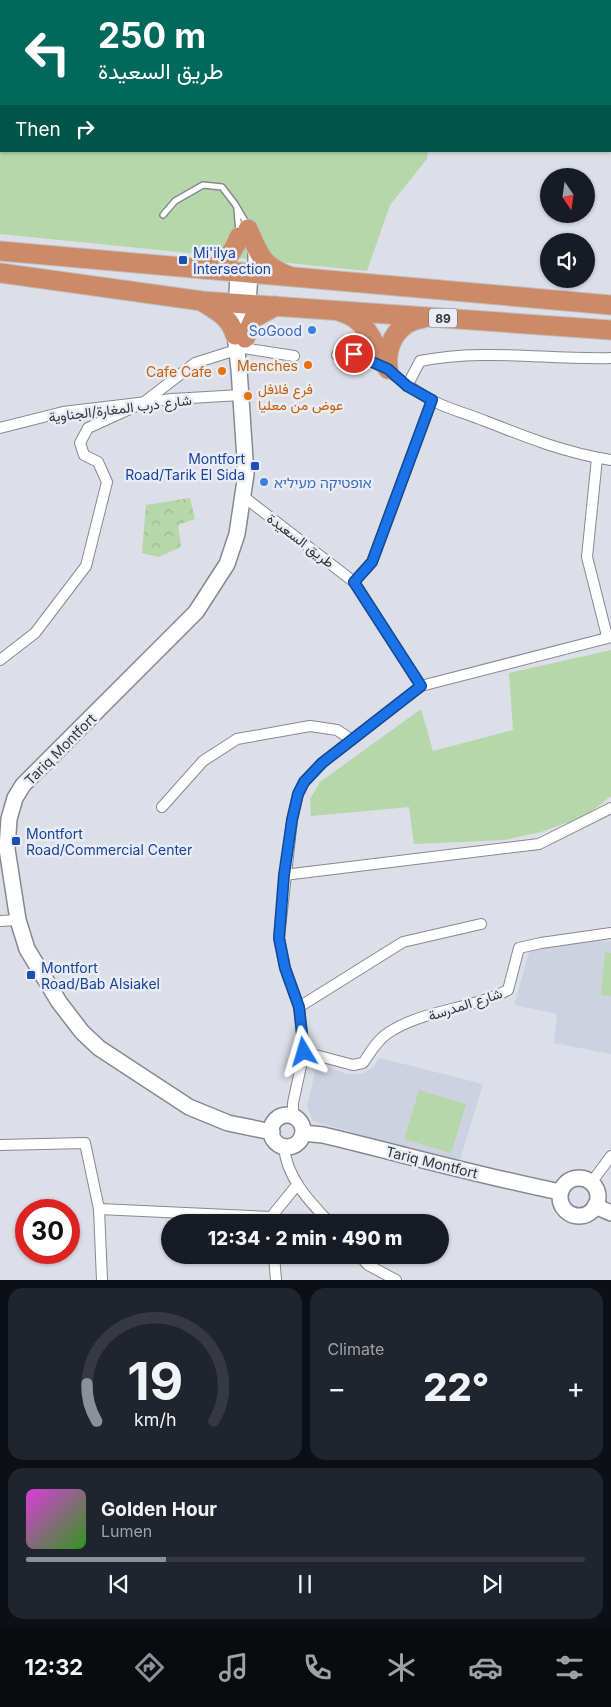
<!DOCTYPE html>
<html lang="en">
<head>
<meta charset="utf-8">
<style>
  body { margin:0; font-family:Inter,Vazirmatn,"Noto Sans Hebrew",sans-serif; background:#20242c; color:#f1f3f6; height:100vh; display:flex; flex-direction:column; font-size:19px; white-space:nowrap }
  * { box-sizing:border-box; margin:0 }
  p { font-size:16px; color:#9ea1a6 }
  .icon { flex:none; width:28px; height:28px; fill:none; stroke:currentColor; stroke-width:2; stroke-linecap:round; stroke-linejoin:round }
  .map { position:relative; height:1280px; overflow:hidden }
  .panel { display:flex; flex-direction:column; gap:8px; padding:8px; background:#0d0f14; flex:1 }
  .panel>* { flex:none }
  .hud { position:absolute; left:0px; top:0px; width:611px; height:152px; box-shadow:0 1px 4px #0004; background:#00695c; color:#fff; overflow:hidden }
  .needle { width:32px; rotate:167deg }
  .tools { position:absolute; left:540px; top:168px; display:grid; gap:10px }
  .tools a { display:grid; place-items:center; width:55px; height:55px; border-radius:50%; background:#171b24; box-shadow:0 1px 4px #0004; font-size:25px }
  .speed { position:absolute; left:15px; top:1199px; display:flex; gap:10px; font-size:25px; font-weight:700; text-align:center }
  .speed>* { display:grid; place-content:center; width:65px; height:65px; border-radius:50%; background:#171b24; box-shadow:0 1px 4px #0004; line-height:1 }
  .speed .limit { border:8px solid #d22; background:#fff; color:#111 }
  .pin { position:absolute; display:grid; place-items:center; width:42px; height:42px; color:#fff; margin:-21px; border:2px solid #fff; border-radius:50%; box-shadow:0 1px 5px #0007 }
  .me { position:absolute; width:55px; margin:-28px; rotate:353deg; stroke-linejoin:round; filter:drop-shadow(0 0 4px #0008) }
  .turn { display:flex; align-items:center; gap:18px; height:105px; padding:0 15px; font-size:22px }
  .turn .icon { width:65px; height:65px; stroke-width:2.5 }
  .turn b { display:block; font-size:35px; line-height:42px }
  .then { display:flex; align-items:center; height:48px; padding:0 15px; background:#0003; gap:10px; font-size:19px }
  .big { font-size:38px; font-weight:800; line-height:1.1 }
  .panel .widget { flex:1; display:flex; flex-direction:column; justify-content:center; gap:8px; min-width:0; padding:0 18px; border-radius:15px; background:#20242c }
  .panel .dial { align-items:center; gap:0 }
  .dial svg { height:130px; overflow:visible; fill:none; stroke:#363941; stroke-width:7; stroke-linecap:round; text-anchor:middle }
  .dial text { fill:#f1f3f6; stroke:none }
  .song { display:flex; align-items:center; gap:15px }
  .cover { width:60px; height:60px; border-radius:8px; background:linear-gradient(135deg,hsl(300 70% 55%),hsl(110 70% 35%)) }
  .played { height:5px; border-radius:2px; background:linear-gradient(90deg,#8c9099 25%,#363941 25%) }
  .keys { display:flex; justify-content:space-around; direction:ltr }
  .heat { display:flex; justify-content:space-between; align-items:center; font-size:28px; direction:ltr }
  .panel .tiles { flex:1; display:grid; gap:8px; grid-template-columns:1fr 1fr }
  .widget:last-child { grid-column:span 2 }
  .trip { position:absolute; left:161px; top:1214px; width:288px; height:50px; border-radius:25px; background:#171b24; box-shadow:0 1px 4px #0004; font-weight:800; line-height:50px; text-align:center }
  .menu { display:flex; height:80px; justify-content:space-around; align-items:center; background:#090b0e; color:#9ea1a6 }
  .menu .icon { width:35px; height:35px }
  .menu .current { color:#8c9099 }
  .menu b { font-size:22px; color:#f1f3f6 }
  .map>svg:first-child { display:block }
  .built { fill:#cdd2e1 }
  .grass { fill:#b6d7a9 }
  .forest { fill:url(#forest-crowns) }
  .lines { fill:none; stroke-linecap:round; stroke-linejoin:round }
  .lane-casing { stroke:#868990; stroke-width:8 }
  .street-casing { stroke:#868990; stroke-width:12 }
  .secondary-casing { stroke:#868990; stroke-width:18 }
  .highway-casing { stroke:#bebebf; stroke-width:21 }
  .lane { stroke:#fff; stroke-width:5 }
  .street { stroke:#fff; stroke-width:10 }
  .secondary { stroke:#fff; stroke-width:15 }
  .highway { stroke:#cc8a67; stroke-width:19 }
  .route-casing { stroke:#114b97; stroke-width:12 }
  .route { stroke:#1a73e8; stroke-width:9 }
  .transit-dot { fill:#1a4fb4; stroke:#e9ecf4; stroke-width:2 }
  .shop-dot { fill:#3f7fe0; stroke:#e9ecf4; stroke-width:2 }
  .food-dot { fill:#e8710a; stroke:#e9ecf4; stroke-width:2 }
  .labels { text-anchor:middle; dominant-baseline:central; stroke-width:5; stroke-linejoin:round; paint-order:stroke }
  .shield { fill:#e9ecf4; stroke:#6a6c70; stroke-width:1 }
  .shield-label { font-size:12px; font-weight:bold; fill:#343538 }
  .transit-label { font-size:14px; fill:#164399; stroke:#e9ecf4; text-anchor:start }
  .shop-label { font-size:14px; fill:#366cbe; stroke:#e9ecf4; text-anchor:end }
  .food-label { font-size:14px; fill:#c56008; stroke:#e9ecf4; text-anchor:end }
  .street-label { font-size:14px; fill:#343538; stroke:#e9ecf4 }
</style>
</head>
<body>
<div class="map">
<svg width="611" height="1280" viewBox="0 0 611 1280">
  <defs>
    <pattern id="forest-crowns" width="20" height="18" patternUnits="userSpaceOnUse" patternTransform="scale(1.25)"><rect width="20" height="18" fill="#b6d7a9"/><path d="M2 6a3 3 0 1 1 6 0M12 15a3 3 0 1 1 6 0" fill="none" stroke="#9db992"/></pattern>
  </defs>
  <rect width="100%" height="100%" fill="#dcdfe7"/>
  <g class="built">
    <path d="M 593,941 L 611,941 L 611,1054 L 554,1043 L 557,1014 L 514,1005 L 530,949 Z"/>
    <path d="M 380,1058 L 483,1084 L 459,1163 L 313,1121 L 307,1107 L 317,1063 L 347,1074 L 361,1074 L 372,1068 Z"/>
  </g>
  <g class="grass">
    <path d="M 0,0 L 493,0 L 493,1 L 1,1 L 1,151 L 428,151 L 427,159 L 390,205 L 367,271 L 0,234 Z"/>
    <path d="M 611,650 L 611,796 L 586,816 L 541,832 L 505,840 L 414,844 L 409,807 L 311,816 L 310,799 L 320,782 L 421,709 L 433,751 L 513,730 L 509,673 Z"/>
    <path d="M 605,952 L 611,953 L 611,996 L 601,995 Z"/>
    <path d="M 419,1090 L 466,1104 L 451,1153 L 404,1139 Z"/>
  </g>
  <path class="forest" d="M 190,498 L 195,519 L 178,525 L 181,547 L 159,557 L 142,553 L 146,505 Z"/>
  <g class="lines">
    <g class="lane-casing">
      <g id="lane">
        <path d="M 237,209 L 239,233"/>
        <path d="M 163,215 L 175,201 L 203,185 L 222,187 L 235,204 L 248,226"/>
        <path d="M 251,270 L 251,252"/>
      </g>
    </g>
    <g class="street-casing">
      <g id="street">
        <path d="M 243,348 L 294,356"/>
        <path d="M 337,355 C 377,352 398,383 431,400 C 446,408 464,413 480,419 C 523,436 565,453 611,460"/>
        <path d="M 407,386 L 420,361 C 485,348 546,360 611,358"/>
        <path d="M 0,428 L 63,412 L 172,399 L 241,395"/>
        <path d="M 597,458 L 587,557 L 607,636"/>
        <path d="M 244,497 L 354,582 L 421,686"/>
        <path d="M 354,582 L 372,562 L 432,400"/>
        <path d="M 0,660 L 35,633 L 86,566 L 107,482 L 98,462 L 84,455 L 80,443 L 88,428 L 143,403 L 195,363 L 236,350"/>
        <path d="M 162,807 L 203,761 L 237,739 L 310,726 L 337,730 L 352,740"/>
        <path d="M 284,875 L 539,844 L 611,808"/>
        <path d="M 0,921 L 18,920"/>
        <path d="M 299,1007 L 403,942 L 481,924"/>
        <path d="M 304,1052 L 353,1065 L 363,1063 C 370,1053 377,1040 388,1033 C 424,1009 471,1010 508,990 L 519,948 L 541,943 L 611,933"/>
        <path d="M 293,1116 L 293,1103 L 304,1052 L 299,1007 L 285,968 L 279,938 L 292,820 L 298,794 L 304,782 L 322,763 L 421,686 L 611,637"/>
        <path d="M 0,1145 L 85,1143 L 99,1209 L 102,1280"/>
        <path d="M 284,1146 C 286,1177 309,1201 329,1222"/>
        <path d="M 591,1183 L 611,1156"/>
        <path d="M 99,1209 L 271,1217"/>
        <path d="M 272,1222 L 271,1217 L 297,1185"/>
        <path d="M 274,1255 L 276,1280"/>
        <path d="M 359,1255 L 368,1265 L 396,1280"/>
      </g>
    </g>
    <g class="secondary-casing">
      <g id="secondary">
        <path d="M 238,274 L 235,335 L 239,369 L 246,474 L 237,534 L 227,564 L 196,612 L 23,785 L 15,798 L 9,819 L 7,849 L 18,920 L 27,949 L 59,1002 L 82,1032 L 99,1048 L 189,1107 L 228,1123 L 272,1132"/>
        <path d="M 247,315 L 250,275"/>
        <circle cx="287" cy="1131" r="16"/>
        <path d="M 303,1133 L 323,1135 C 402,1154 481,1176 560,1192"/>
        <circle cx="579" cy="1197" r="19"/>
        <path d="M 595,1206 L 611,1213"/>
      </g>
    </g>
    <g class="highway-casing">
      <g id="highway">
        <path d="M 248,229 C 259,254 262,266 289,276"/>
        <path d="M 0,251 L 611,305"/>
        <path d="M 203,269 C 224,266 232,255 239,237"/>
        <path d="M 0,273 L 202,301 L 611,330"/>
        <path d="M 203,302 C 217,311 230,317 235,335"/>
        <path d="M 341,312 C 368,319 375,347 388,369"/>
        <path d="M 245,338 L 254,318 L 276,306"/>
        <path d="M 388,369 C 385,344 398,321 424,318"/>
      </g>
    </g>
    <use href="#lane" class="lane"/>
    <use href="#street" class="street"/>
    <use href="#secondary" class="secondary"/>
    <use href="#highway" class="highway"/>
  </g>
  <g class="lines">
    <g class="route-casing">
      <path id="route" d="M 304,1052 L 299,1007 L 285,968 L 279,938 L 284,875 L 292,820 L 298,794 L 304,782 L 322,763 L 421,686 L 354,582 L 372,562 L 432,400 L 407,386 L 388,369 L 354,354"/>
    </g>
    <use href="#route" class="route"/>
  </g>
  <g class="transit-dot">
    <rect x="178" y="255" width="10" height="10" rx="2.5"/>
    <rect x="250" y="461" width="10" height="10" rx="2.5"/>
    <rect x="11" y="836" width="10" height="10" rx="2.5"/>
    <rect x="26" y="970" width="10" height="10" rx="2.5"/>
  </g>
  <g class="shop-dot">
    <circle cx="312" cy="330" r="5"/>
    <circle cx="264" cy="482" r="5"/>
  </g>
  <g class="food-dot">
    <circle cx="308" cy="365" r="5"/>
    <circle cx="222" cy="371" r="5"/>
    <circle cx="248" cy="396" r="5"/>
  </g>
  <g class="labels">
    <rect class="shield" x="429" y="308.5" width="28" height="19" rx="4"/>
    <g class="shield-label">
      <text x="443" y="318">89</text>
    </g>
    <g class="transit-label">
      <text x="193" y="252">Mi'ilya<tspan x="193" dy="16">Intersection</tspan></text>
      <text x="245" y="458" text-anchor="end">Montfort<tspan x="245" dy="16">Road/Tarik El Sida</tspan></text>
      <text x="26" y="833">Montfort<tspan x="26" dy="16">Road/Commercial Center</tspan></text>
      <text x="41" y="967">Montfort<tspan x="41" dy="16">Road/Bab Alsiakel</tspan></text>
    </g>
    <g class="shop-label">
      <text x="302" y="330">SoGood</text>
      <text x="274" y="482" text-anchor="start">אופטיקה מעיליא</text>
    </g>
    <g class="food-label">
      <text x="298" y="365">Menches</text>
      <text x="212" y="371">Cafe Cafe</text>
      <text x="258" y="388" text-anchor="start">فرع فلافل<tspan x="258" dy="16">عوض من معليا</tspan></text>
    </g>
    <g class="street-label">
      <text transform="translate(120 408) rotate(-7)">شارع درب المغارة/الجناوية</text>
      <text transform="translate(301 540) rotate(37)">طريق السعيدة</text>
      <text transform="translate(60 749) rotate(-45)">Tariq Montfort</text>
      <text transform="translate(465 1004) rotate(-18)">شارع المدرسة</text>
      <text transform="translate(432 1162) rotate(14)">Tariq Montfort</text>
    </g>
  </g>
</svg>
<div class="tools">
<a><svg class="needle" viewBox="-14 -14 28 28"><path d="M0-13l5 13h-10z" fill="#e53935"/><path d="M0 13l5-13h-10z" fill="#9ea1a6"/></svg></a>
<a><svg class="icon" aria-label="sound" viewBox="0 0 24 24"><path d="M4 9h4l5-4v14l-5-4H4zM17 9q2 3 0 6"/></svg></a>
</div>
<div class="speed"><div class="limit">30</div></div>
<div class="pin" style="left:354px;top:354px;background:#d93025"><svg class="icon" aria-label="arrive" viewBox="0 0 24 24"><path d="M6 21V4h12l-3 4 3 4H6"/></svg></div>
<svg class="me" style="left:304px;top:1052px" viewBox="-20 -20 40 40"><path d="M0-17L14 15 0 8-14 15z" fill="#1a73e8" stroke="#fff" stroke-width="4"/></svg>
<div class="trip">12:34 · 2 min · 490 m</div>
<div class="hud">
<div class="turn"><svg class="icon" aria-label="left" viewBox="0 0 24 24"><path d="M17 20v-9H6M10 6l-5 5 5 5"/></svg><div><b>250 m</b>طريق السعيدة</div></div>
<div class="then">Then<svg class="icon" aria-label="right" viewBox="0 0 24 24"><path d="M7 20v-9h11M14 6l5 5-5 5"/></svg></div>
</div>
</div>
<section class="panel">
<div class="tiles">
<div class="widget dial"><svg viewBox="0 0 100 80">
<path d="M14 69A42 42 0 1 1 86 69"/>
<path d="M14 69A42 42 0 0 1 8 46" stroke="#8c9099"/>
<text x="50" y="56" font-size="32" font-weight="700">19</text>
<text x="50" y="72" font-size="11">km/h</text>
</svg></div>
<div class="widget"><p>Climate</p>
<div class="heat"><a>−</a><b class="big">22°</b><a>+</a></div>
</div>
<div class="widget">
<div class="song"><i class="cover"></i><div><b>Golden Hour</b><p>Lumen</p></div></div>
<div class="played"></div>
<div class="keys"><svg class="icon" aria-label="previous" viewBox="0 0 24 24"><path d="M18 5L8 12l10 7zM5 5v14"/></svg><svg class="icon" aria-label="pause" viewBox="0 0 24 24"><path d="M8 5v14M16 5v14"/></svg><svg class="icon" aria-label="next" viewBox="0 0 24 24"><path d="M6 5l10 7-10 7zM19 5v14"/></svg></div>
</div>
</div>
</section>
<nav class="menu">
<b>12:32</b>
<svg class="icon current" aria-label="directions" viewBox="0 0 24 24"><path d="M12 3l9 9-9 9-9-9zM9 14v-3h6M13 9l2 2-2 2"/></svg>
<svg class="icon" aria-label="music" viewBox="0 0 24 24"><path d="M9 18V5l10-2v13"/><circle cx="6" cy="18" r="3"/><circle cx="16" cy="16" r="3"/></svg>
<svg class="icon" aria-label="phone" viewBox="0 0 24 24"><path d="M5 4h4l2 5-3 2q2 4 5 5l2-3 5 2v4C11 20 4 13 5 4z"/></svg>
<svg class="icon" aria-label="climate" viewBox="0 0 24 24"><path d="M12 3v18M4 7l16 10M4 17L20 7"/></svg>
<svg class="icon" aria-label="car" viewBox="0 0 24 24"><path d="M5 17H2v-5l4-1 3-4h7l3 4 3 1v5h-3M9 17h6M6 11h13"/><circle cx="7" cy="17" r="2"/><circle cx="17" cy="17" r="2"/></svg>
<svg class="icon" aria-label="filters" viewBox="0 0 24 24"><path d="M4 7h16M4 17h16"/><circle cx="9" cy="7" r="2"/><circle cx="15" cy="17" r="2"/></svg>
</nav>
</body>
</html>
